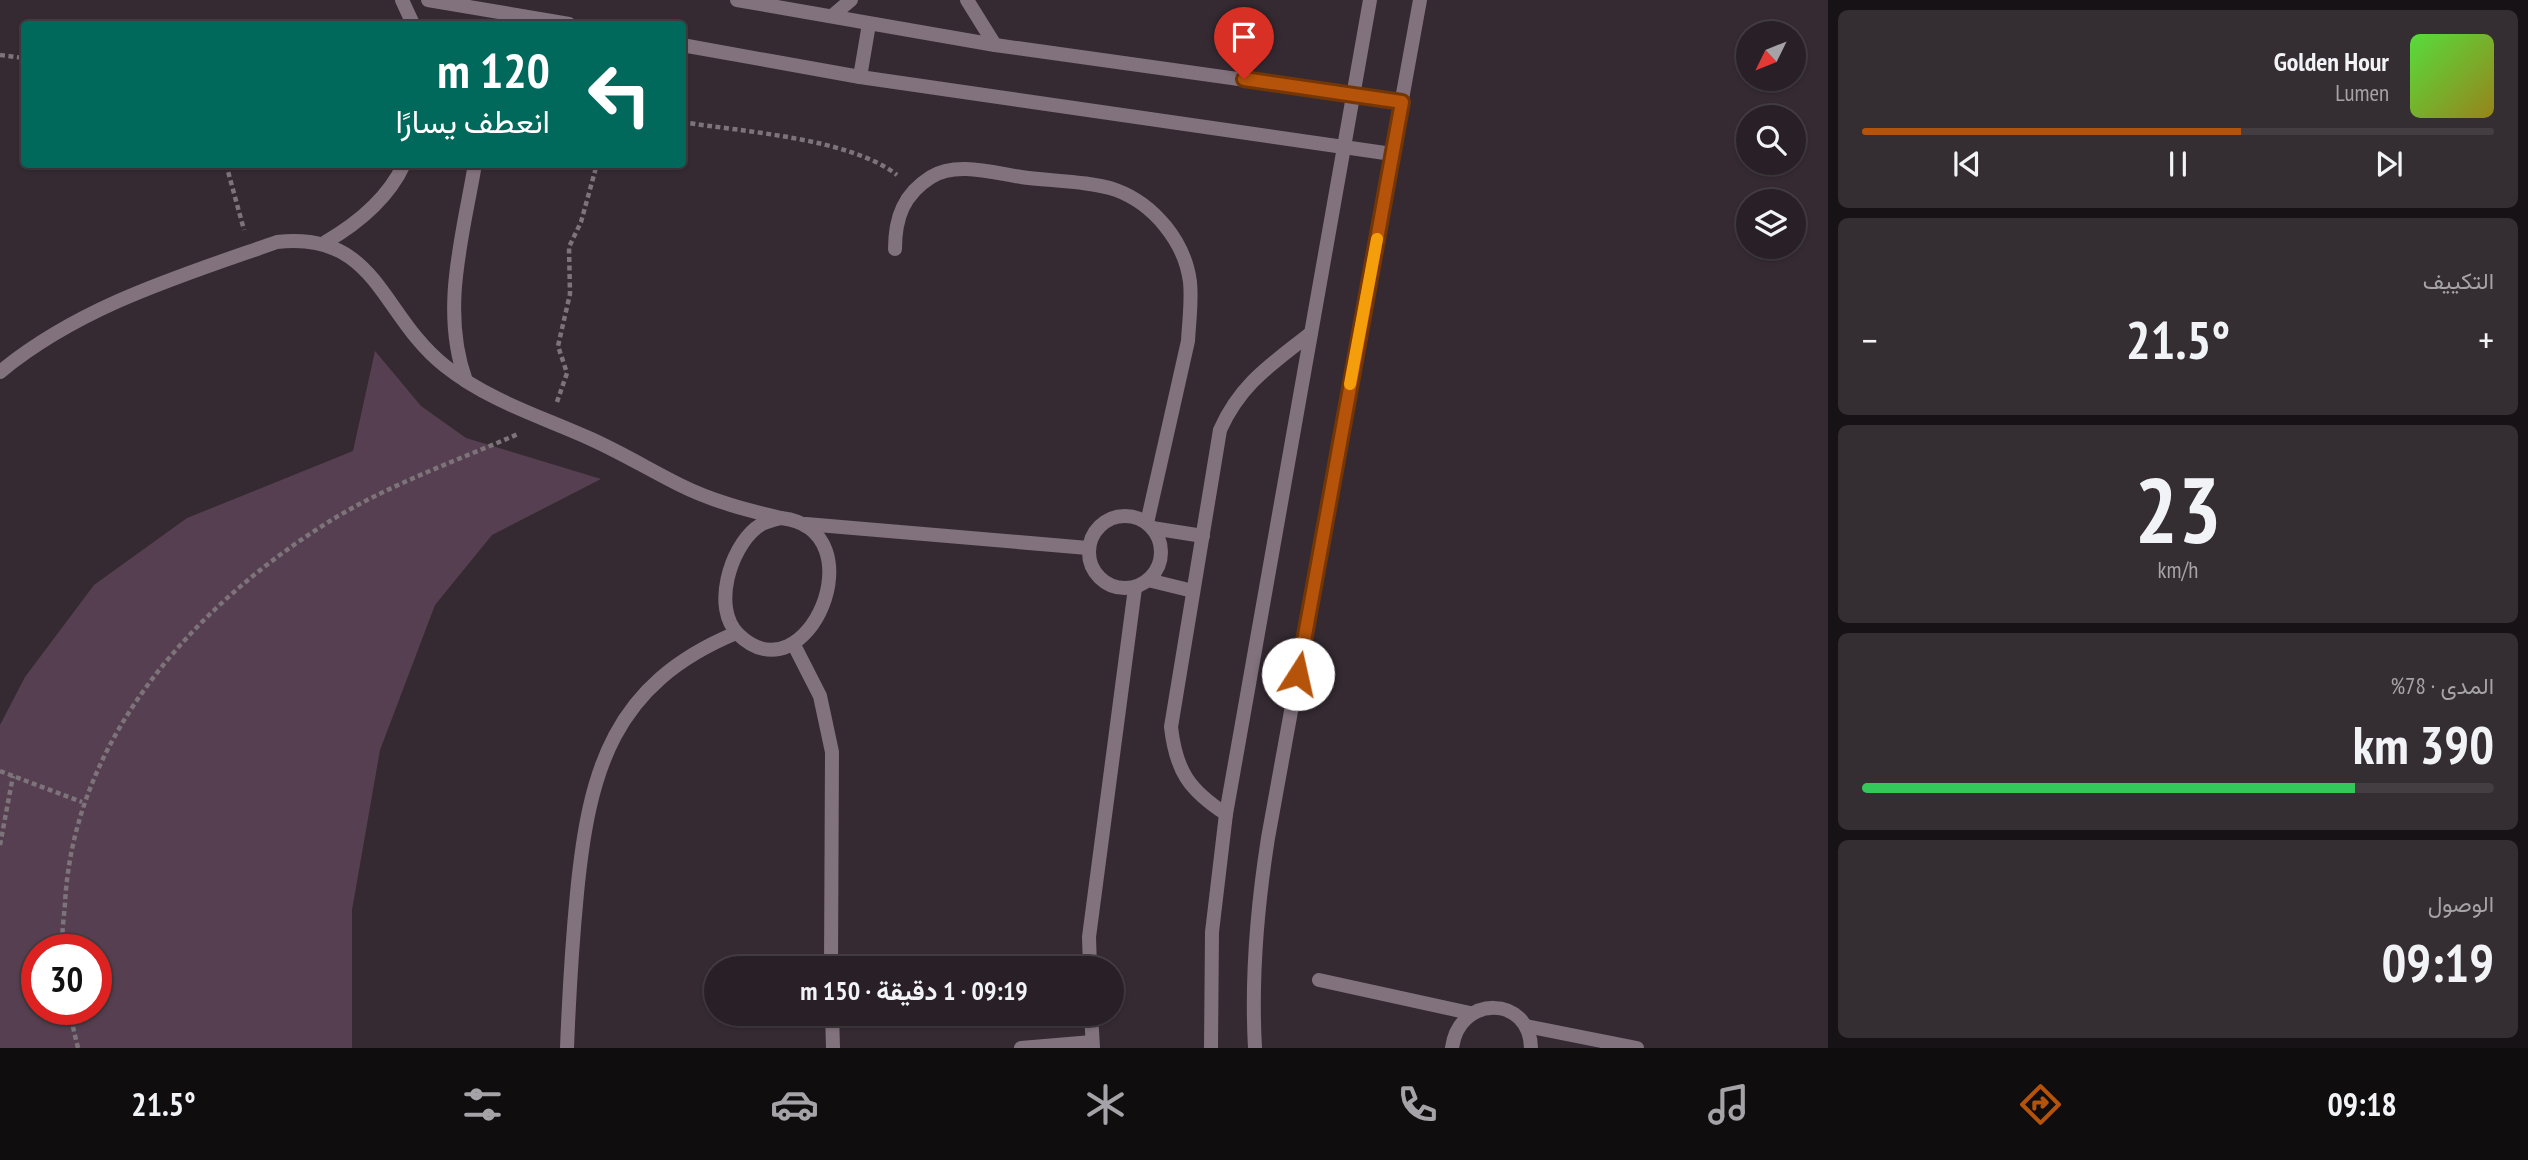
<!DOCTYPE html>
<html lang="ar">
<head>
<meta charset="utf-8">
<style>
  body { margin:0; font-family:"PT Sans Narrow",Vazirmatn,sans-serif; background:#342d32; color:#f1f3f6; direction:rtl; height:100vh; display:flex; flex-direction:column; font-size:26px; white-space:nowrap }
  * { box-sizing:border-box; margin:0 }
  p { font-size:23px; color:#a5a3a7 }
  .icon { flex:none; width:38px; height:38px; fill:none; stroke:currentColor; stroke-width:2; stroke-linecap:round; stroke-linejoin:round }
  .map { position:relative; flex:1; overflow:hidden; direction:ltr }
  .sheet { display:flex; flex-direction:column; gap:10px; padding:10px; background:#161215; width:700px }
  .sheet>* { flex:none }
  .hud { position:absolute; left:21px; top:21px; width:665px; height:147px; border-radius:7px; box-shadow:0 2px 5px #0004,0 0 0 2px #443e43; direction:rtl; background:#00695c; color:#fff; overflow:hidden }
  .needle { width:46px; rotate:227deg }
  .controls { position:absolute; left:1736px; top:21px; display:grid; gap:14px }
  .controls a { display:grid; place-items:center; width:70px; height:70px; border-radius:50%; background:#282026; box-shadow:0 2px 5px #0004,0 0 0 2px #443e43; font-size:35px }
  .speed { position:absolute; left:21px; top:934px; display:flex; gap:14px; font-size:35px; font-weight:700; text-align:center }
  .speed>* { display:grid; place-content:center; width:91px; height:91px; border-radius:50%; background:#282026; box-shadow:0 2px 5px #0004,0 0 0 2px #443e43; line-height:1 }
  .speed .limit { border:10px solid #d22; background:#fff; color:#111 }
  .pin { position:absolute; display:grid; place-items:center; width:60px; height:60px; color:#fff; margin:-72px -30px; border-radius:50% 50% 50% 0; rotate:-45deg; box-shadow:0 0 7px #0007 }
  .pin .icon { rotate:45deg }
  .me { position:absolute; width:77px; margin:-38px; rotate:10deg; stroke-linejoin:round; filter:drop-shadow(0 0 5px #0008) }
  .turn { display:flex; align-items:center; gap:24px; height:147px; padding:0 21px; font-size:32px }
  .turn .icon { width:91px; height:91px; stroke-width:2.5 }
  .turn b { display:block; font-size:49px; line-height:60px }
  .big { font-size:52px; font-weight:700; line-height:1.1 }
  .sheet .tile { flex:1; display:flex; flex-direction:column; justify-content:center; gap:10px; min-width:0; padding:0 24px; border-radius:10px; background:#342d32 }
  .sheet .dial { align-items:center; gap:0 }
  .dial b { font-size:91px; line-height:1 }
  .song { display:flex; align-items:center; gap:21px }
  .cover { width:84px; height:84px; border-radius:10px; background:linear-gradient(135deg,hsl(110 70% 55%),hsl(50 70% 35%)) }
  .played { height:7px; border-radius:4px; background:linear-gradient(90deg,#b45309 60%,#443e43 60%) }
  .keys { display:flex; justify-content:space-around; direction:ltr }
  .heat { display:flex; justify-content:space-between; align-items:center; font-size:38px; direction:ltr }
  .charge { height:10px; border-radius:5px; background:linear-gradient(90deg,#34c759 78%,#443e43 0) }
  .trip { position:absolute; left:704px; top:956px; width:420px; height:70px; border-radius:35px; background:#282026; box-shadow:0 2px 5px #0004,0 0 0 2px #443e43; font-weight:700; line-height:70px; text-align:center; direction:rtl }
  .tab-bar { display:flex; height:112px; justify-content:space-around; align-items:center; background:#100d0f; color:#a5a3a7 }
  .tab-bar .icon { width:49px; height:49px }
  .tab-bar .on { color:#b45309 }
  .tab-bar b { font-size:32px; color:#f1f3f6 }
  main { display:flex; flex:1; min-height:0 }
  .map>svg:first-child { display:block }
  .green { fill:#563f50; fill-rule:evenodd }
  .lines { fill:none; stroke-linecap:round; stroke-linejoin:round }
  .path { stroke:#7d737a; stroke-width:4.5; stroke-dasharray:5 3.5; stroke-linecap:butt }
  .street { stroke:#82727e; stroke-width:14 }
  .route-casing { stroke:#753606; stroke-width:18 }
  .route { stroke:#b45309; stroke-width:12 }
  .slow { stroke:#f59e0b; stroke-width:12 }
</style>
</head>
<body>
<main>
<section class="sheet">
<div class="tile">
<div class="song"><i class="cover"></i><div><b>Golden Hour</b><p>Lumen</p></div></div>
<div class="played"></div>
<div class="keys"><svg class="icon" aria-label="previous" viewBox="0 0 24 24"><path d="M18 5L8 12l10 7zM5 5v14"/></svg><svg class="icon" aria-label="pause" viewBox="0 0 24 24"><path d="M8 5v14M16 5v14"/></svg><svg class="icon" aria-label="next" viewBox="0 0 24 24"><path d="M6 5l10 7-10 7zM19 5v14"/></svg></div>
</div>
<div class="tile"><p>التكييف</p>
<div class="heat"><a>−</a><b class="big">21.5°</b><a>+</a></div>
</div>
<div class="tile dial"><b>23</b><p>km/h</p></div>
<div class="tile"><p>المدى · 78%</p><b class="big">390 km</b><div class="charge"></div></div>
<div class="tile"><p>الوصول</p><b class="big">09:19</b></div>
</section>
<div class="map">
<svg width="1828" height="1048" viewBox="0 0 1828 1048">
  <rect width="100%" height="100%" fill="#352a32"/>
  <path class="green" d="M 375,351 L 421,406 L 466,438 L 601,479 L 492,535 L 435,605 L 380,750 L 352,910 L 352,1048 L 0,1048 L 0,725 L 25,677 L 94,585 L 187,518 L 353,451 ZM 37,950 L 96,950 L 96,1010 L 37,1010 Z"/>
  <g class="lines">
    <g class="path">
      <path d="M 0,55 L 24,58"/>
      <path d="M 682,122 C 744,132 850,138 897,175"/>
      <path d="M 226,164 L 244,230"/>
      <path d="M 557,402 L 567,373 L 558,346 L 570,294 L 569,247 L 581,222 L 597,164"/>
      <path d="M 0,771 L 82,802"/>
      <path d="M 0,845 L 13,776"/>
      <path d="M 63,950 C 61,935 64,918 65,903 C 74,738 195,605 330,521 C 388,485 456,461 518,434"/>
      <path d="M 69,1010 L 78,1048"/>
    </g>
    <g class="street">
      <path d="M 402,0 L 413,24"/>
      <path d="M 428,0 L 569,24"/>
      <path d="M 737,0 L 995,45 L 1402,102"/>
      <path d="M 967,0 L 995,45"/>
      <path d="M 832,16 L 851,0"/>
      <path d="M 682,45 L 860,77 L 1392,154"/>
      <path d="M 860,77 L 869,24"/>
      <path d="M 324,243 C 357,224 388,199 404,164"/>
      <path d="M 895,249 C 895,217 904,194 931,177 C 956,161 994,173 1021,177 C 1049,181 1090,181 1116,190 C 1154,204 1185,242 1190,282 C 1192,301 1189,322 1188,341 L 1147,523"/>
      <path d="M 0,372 C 80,306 180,276 277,242 C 378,231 380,315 445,366 C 489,401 540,416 591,439 C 622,453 650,470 680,485 C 712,501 746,510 781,518"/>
      <path d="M 466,381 C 440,310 463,236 475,164"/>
      <circle cx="1125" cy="552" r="36"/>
      <path d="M 781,518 C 880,529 807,702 738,634 C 712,608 730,549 756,528 C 763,522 772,520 781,518 Z"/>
      <path d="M 806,524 L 1088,548"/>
      <path d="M 1152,528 L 1203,536"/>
      <path d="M 1148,580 L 1193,591"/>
      <path d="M 794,645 L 820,696 L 832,752 L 831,968"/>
      <path d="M 1226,814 C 1189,790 1176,771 1171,727 L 1220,430 C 1241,383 1272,364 1311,333"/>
      <path d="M 1090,968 L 1089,937 L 1135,588"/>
      <path d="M 1319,980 L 1470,1013"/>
      <path d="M 832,1013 L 833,1048"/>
      <path d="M 1091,1013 L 1093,1048"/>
      <path d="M 1526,1026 L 1637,1048"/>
      <path d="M 567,1048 C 569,996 572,945 577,893 C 589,770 613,684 736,633"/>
      <path d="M 1021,1048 L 1092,1042"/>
      <path d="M 1211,1048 L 1212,932 L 1226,814 L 1370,0"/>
      <path d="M 1255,1048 C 1251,977 1257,908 1268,838 L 1420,0"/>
      <path d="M 1452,1048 C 1459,994 1530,995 1531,1048"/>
    </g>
  </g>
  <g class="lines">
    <g class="route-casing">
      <path id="route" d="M 1244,79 L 1402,102 L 1298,674"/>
    </g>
    <use href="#route" class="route"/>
    <path class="slow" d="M 1350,384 L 1377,239"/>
  </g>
</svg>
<div class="controls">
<a><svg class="needle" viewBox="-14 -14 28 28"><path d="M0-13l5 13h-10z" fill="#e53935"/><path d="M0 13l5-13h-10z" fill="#a5a3a7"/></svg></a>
<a><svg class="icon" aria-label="search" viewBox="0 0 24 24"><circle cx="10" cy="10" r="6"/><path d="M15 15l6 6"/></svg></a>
<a><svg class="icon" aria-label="layers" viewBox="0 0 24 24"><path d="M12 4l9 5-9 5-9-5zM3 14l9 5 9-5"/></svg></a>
</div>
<div class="speed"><div class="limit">30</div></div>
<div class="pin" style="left:1244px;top:79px;background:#d93025"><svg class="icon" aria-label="arrive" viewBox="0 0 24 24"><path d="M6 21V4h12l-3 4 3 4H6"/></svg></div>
<svg class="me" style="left:1298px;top:674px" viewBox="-20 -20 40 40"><circle r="19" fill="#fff"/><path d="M0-13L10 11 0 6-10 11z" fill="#b45309"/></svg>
<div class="trip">09:19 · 1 دقيقة · 150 m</div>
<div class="hud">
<div class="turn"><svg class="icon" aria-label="left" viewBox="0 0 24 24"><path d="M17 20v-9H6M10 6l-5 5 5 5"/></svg><div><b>120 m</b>انعطف يسارًا</div></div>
</div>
</div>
</main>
<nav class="tab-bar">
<b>09:18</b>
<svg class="icon on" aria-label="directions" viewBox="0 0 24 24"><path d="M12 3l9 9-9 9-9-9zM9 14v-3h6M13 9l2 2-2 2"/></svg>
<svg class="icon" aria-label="music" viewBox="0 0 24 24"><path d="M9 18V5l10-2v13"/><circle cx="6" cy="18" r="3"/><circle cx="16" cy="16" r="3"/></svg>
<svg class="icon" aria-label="phone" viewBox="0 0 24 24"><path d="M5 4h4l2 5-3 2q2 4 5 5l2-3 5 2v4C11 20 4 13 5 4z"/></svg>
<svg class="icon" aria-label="climate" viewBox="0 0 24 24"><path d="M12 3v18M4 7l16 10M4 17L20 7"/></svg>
<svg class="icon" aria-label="car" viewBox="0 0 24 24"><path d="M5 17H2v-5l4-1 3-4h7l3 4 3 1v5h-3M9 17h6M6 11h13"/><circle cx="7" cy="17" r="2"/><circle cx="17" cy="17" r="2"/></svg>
<svg class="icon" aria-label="filters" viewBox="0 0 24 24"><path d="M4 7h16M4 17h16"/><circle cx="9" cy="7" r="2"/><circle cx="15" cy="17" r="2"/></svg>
<b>21.5°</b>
</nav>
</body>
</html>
